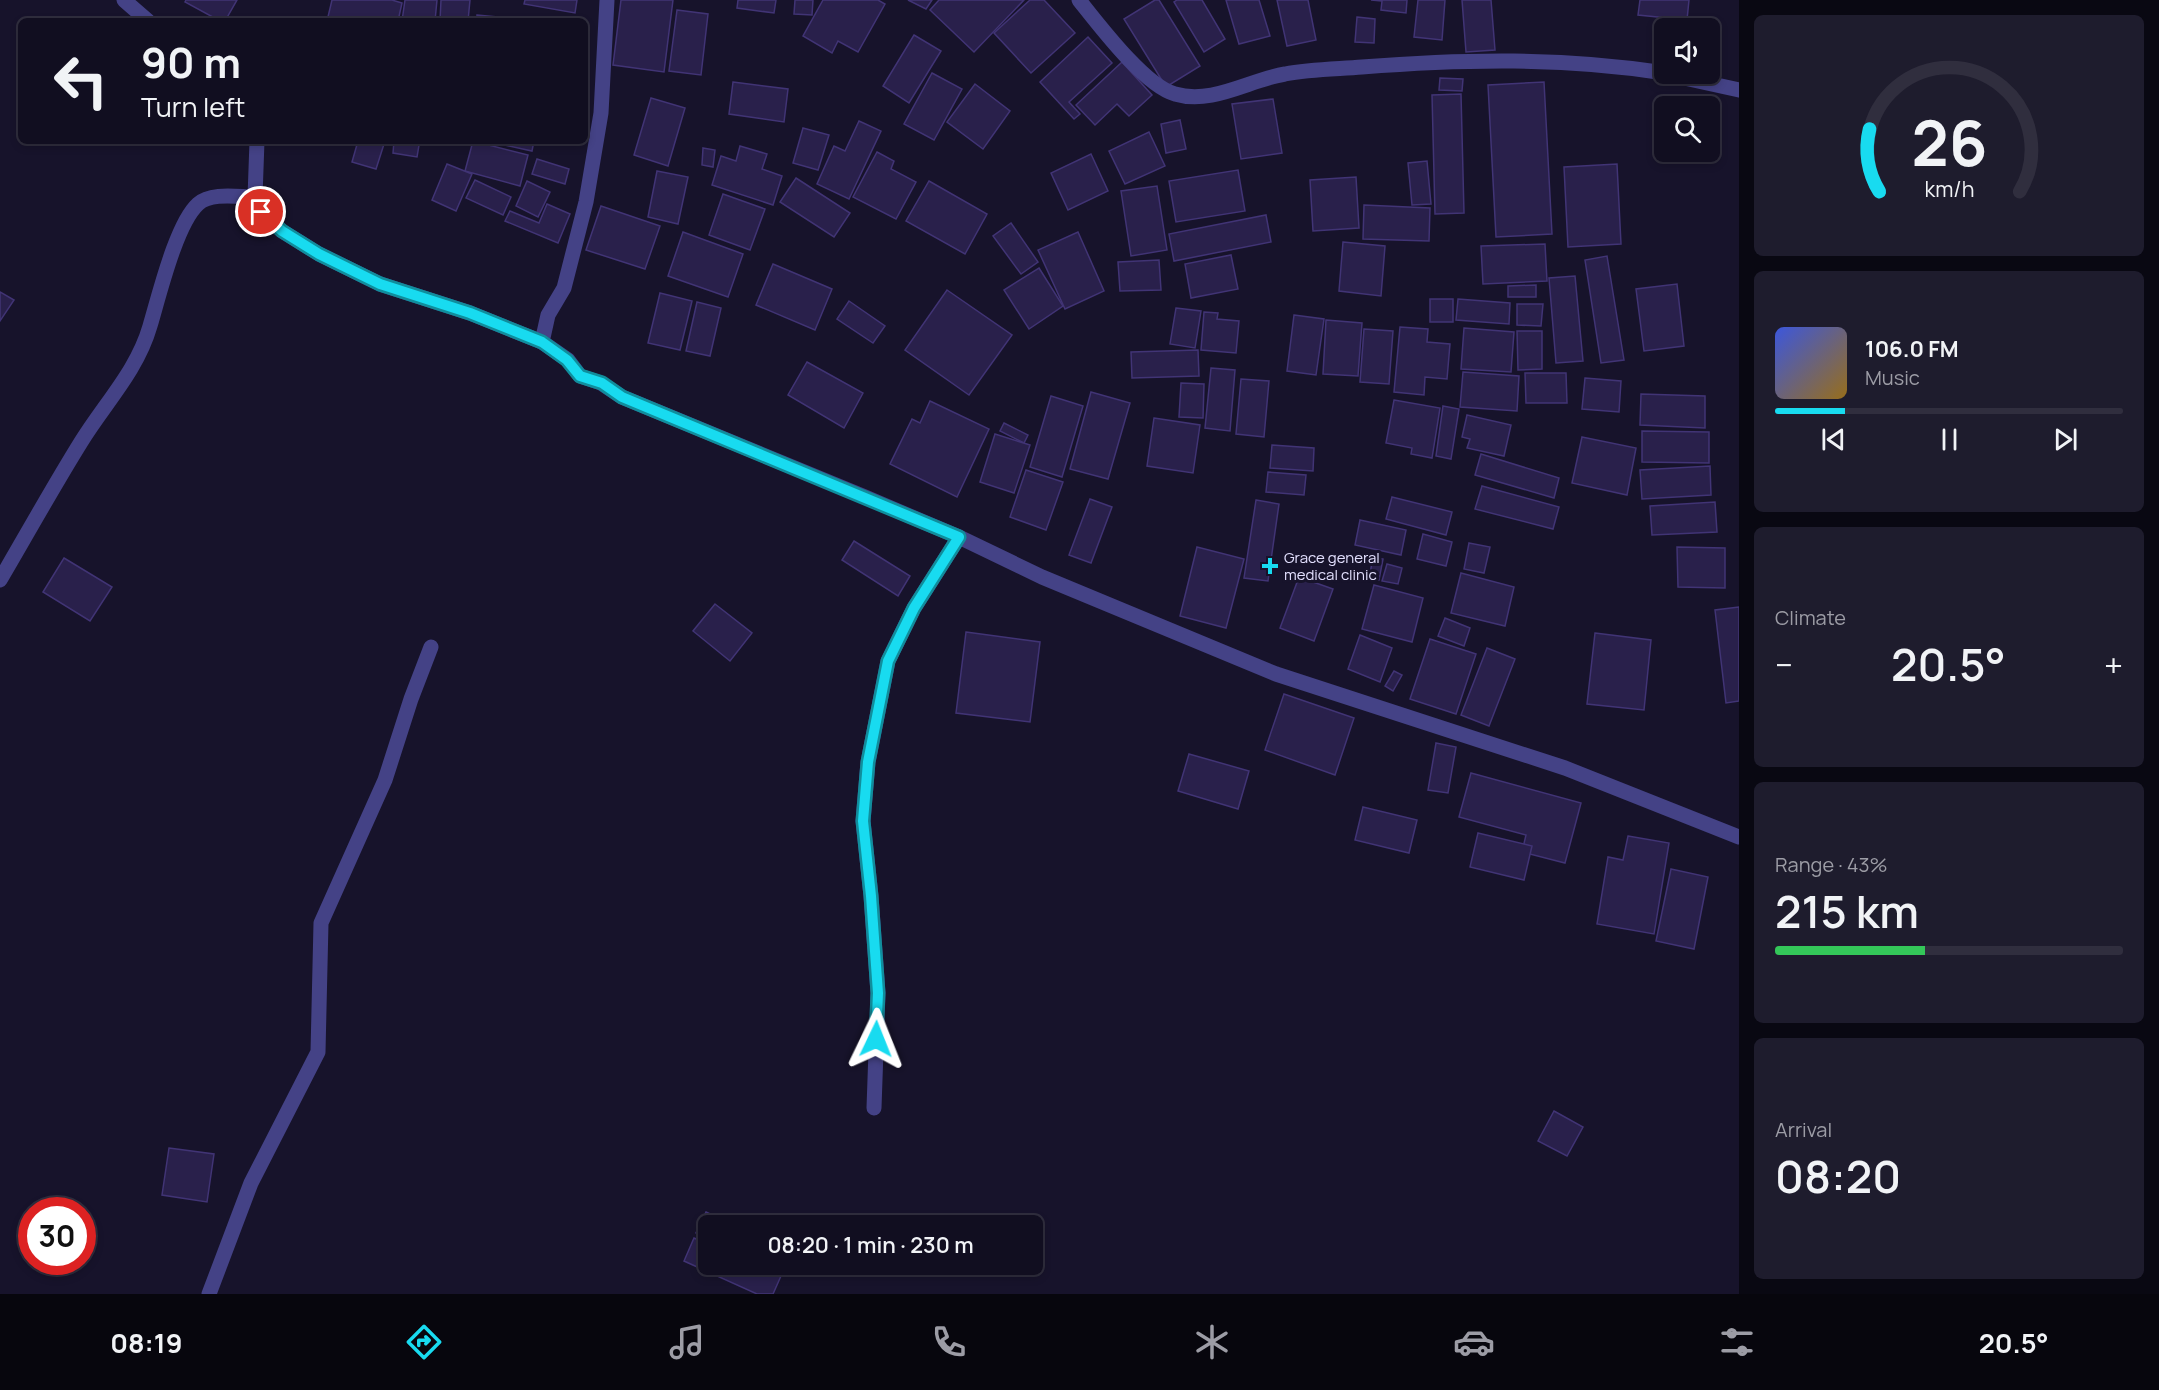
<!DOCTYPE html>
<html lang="en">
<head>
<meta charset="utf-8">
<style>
  body { margin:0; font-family:Manrope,sans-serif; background:#1e1c2d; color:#f1f3f6; height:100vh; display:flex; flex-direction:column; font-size:22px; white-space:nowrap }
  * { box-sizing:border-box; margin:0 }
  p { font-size:20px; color:#9c9ca5 }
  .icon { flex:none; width:33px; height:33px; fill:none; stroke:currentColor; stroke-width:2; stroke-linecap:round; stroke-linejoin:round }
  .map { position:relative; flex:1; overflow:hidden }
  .panel { display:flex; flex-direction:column; gap:15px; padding:15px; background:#090812; width:420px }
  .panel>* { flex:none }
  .hud { position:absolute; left:18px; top:18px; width:570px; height:126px; border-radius:9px; box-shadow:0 3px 9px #0003,0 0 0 2px #302e3e; background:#110e20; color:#f1f3f6; overflow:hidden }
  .tools { position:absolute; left:1654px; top:18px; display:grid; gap:12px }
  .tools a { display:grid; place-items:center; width:66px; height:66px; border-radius:9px; background:#110e20; box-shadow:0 3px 9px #0003,0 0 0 2px #302e3e; font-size:30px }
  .speed { position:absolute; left:18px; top:1197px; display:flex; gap:12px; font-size:30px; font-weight:700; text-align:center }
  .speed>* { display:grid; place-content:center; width:78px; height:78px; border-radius:50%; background:#110e20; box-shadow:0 3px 9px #0003,0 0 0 2px #302e3e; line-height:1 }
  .speed .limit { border:9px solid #d22; background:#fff; color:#111 }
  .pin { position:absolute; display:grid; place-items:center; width:51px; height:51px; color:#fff; margin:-26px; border:3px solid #fff; border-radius:50%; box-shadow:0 2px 6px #0007 }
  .me { position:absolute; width:66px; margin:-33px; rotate:2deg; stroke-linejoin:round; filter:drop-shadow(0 0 4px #0008) }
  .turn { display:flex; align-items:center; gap:21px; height:126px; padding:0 24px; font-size:27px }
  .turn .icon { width:78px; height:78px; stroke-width:2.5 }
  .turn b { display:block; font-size:42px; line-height:51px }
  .big { font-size:45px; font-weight:600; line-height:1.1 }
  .panel .tile { flex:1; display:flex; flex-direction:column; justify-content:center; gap:9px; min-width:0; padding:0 21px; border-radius:9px; background:#1e1c2d }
  .panel .dial { align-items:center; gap:0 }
  .dial svg { height:156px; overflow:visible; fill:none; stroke:#302e3e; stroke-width:7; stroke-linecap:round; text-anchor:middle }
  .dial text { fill:#f1f3f6; stroke:none }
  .song { display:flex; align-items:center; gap:18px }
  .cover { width:72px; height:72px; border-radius:9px; background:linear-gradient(135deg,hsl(230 70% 55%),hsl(40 70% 35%)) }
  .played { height:6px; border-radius:3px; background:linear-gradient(90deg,#18dbf0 20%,#302e3e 20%) }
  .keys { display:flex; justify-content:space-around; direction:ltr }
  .heat { display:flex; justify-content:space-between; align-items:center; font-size:33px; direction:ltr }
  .charge { height:9px; border-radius:4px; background:linear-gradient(90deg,#34c759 43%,#302e3e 0) }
  .trip { position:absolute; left:698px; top:1215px; width:345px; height:60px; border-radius:9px; background:#110e20; box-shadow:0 3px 9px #0003,0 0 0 2px #302e3e; font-weight:600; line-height:60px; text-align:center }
  .dock { display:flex; height:96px; justify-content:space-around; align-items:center; background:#07060d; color:#9c9ca5 }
  .dock .icon { width:42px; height:42px }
  .dock .on { color:#18dbf0 }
  .dock b { font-size:27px; color:#f1f3f6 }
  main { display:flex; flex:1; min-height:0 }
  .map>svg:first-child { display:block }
  .building { fill:#29204b; stroke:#413475; stroke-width:1.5 }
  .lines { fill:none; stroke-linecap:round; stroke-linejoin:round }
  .street { stroke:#444286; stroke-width:15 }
  .route-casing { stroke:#108e9c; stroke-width:15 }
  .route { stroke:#18dbf0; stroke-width:10 }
  .poi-dot { fill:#18dbf0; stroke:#17132b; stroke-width:2 }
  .labels { text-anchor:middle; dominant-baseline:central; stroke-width:6; stroke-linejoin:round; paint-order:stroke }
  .poi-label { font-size:15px; fill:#e2dffd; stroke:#17132b; text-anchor:start }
</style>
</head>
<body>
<main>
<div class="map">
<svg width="1739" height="1294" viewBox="0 0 1739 1294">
  <rect width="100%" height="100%" fill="#17132b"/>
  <g class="building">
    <path d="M 186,0 L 237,0 L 225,21 L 220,21 L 185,2 Z"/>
    <path d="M 332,0 L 392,0 L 402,3 L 398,21 L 327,21 Z"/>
    <path d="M 405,0 L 437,0 L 435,21 L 402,21 Z"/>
    <path d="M 441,0 L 470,0 L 468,21 L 440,21 Z"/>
    <path d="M 525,0 L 577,0 L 575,13 L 524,4 Z"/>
    <path d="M 621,0 L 673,0 L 664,72 L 613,65 Z"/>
    <path d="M 738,0 L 776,0 L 774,13 L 737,8 Z"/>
    <path d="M 795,0 L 813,0 L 812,15 L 794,14 Z"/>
    <path d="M 823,0 L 878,0 L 885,4 L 858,52 L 838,41 L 832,53 L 803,36 Z"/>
    <path d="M 908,0 L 932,0 L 926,9 Z"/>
    <path d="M 939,0 L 1024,0 L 974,52 L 930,10 Z"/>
    <path d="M 1030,0 L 1044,0 L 1075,33 L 1031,73 L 994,33 Z"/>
    <path d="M 1155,0 L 1159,0 L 1200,66 L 1166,87 L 1124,19 Z"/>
    <path d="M 1177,0 L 1202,0 L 1225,39 L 1204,52 L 1174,2 Z"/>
    <path d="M 1226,0 L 1259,0 L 1270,36 L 1239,44 Z"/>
    <path d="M 1277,0 L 1308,0 L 1316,40 L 1287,46 Z"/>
    <path d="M 1371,0 L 1407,0 L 1406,13 L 1381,10 L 1382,1 Z"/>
    <path d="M 1418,0 L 1445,0 L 1442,40 L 1414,37 Z"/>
    <path d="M 1462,0 L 1491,0 L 1495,50 L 1466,52 Z"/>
    <path d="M 1640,0 L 1689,0 L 1687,20 L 1638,15 Z"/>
    <path d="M 677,10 L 708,14 L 701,75 L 669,71 Z"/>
    <path d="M 477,15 L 497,17 L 496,21 L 477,21 Z"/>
    <path d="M 1357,17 L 1375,19 L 1374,43 L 1355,42 Z"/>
    <path d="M 914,35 L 941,51 L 909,103 L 883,86 Z"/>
    <path d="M 1088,37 L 1112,63 L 1069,102 L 1080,114 L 1074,119 L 1040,82 Z"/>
    <path d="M 1122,62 L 1152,95 L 1129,116 L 1117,104 L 1095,125 L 1076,105 Z"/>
    <path d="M 932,73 L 962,89 L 934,140 L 904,124 Z"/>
    <path d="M 1440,78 L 1463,79 L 1462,91 L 1439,90 Z"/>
    <path d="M 733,82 L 788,89 L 784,122 L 729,114 Z"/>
    <path d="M 1544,82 L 1552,234 L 1496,237 L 1488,85 Z"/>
    <path d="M 975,84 L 1010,111 L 983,149 L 947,122 Z"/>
    <path d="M 1461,94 L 1464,213 L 1435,214 L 1432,95 Z"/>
    <path d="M 651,98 L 685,108 L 668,166 L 634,155 Z"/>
    <path d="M 1273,99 L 1282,153 L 1241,159 L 1232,104 Z"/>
    <path d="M 1180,120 L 1186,149 L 1166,153 L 1161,124 Z"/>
    <path d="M 859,121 L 881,131 L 849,199 L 817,184 L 834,146 L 845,151 Z"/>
    <path d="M 803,128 L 829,135 L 818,170 L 793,163 Z"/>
    <path d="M 1149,132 L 1165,166 L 1125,184 L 1109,151 Z"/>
    <path d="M 358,141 L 385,141 L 376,169 L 352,162 Z"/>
    <path d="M 394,141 L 419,145 L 417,157 L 393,153 Z"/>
    <path d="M 473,141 L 528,155 L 520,186 L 465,171 Z"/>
    <path d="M 487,141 L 534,141 L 532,151 Z"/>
    <path d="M 740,146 L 767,154 L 762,169 L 782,176 L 773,205 L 712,185 L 721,156 L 736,161 Z"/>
    <path d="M 703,148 L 715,150 L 713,167 L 702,165 Z"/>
    <path d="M 877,152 L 894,161 L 891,169 L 916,182 L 896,219 L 853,197 Z"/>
    <path d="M 1091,154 L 1108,191 L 1068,210 L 1051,173 Z"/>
    <path d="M 537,159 L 569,169 L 565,184 L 532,174 Z"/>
    <path d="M 1427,161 L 1431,204 L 1412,205 L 1408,163 Z"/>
    <path d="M 447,164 L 472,174 L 456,211 L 432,200 Z"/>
    <path d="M 1617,164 L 1621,244 L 1568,247 L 1564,167 Z"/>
    <path d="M 1238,170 L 1245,211 L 1176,222 L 1169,181 Z"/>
    <path d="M 657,171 L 688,177 L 678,224 L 648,217 Z"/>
    <path d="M 1356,177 L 1359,228 L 1313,231 L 1310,180 Z"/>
    <path d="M 796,178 L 850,213 L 834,237 L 780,202 Z"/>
    <path d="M 475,180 L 511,197 L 503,215 L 466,198 Z"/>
    <path d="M 527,181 L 550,192 L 538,217 L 516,206 Z"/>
    <path d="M 929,181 L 987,214 L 965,254 L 906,221 Z"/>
    <path d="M 1157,186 L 1167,250 L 1131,256 L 1121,191 Z"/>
    <path d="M 723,194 L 765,209 L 750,250 L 709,235 Z"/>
    <path d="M 547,204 L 570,214 L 558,243 L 505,221 L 510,211 L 539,223 Z"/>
    <path d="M 1364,205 L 1430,208 L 1429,241 L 1363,239 Z"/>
    <path d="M 601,206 L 660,226 L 645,269 L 586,250 Z"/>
    <path d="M 1266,215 L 1271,242 L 1174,261 L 1169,234 Z"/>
    <path d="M 1011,223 L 1038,262 L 1021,274 L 993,236 Z"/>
    <path d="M 683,232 L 743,254 L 728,297 L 668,276 Z"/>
    <path d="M 1078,232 L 1104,291 L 1065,309 L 1038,250 Z"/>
    <path d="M 1343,242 L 1385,246 L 1381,296 L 1339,291 Z"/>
    <path d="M 1545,244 L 1547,281 L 1483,284 L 1481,246 Z"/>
    <path d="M 1231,255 L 1238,289 L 1191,298 L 1185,264 Z"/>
    <path d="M 1607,256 L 1624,360 L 1601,363 L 1585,260 Z"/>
    <path d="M 1159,260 L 1161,290 L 1120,291 L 1118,262 Z"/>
    <path d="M 773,264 L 832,289 L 815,330 L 756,305 Z"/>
    <path d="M 1039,268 L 1063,306 L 1029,329 L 1004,290 Z"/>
    <path d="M 1575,276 L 1583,361 L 1556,363 L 1549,278 Z"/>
    <path d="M 1677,284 L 1684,346 L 1644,351 L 1636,289 Z"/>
    <path d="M 1536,285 L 1536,297 L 1508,297 L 1508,286 Z"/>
    <path d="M 947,290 L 1012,335 L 969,395 L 905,350 Z"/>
    <path d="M 0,292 L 14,300 L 0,321 Z"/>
    <path d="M 660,293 L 692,301 L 680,350 L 648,343 Z"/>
    <rect x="1430" y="299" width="23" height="23"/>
    <path d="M 1458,299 L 1510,303 L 1509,324 L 1456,320 Z"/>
    <path d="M 849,301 L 885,326 L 873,343 L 837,319 Z"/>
    <path d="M 697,302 L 721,308 L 710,356 L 686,351 Z"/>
    <path d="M 1517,304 L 1543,304 L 1541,326 L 1517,325 Z"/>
    <path d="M 1176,308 L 1201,311 L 1195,348 L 1170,344 Z"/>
    <path d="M 1204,312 L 1218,313 L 1217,319 L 1239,321 L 1236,353 L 1201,350 Z"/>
    <path d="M 1294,315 L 1324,319 L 1316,375 L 1287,371 Z"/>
    <path d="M 1326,320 L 1362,323 L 1358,376 L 1323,374 Z"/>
    <path d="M 1400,327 L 1428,329 L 1427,342 L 1450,344 L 1447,379 L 1425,377 L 1424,395 L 1394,392 Z"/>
    <path d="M 1464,328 L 1514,332 L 1511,372 L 1461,369 Z"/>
    <path d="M 1364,329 L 1393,331 L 1389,384 L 1360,382 Z"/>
    <path d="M 1517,331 L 1542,331 L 1542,369 L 1518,370 Z"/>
    <path d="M 1198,350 L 1199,376 L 1132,378 L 1131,352 Z"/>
    <path d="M 807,362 L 863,393 L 844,428 L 788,395 Z"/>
    <path d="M 1211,368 L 1235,370 L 1230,431 L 1205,428 Z"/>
    <path d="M 1463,372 L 1519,376 L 1517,411 L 1460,407 Z"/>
    <path d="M 1525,373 L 1566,373 L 1567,403 L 1526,403 Z"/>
    <path d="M 1585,378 L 1621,381 L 1619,412 L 1582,409 Z"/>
    <path d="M 1241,379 L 1269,381 L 1264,437 L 1236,434 Z"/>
    <path d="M 1181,383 L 1204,384 L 1203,418 L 1179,417 Z"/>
    <path d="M 1091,392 L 1130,403 L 1108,479 L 1070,469 Z"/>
    <path d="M 1641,394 L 1705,396 L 1705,428 L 1640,425 Z"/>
    <path d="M 1051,396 L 1083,406 L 1062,477 L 1030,467 Z"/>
    <path d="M 1394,400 L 1440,408 L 1432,458 L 1411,454 L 1412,448 L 1386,443 Z"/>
    <path d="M 930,401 L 989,429 L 957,497 L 890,464 L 912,419 L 920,423 Z"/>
    <path d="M 1443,406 L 1459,409 L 1451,459 L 1436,456 Z"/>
    <path d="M 1467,415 L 1511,425 L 1504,456 L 1467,448 L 1470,439 L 1462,437 Z"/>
    <path d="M 1154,418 L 1200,425 L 1193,473 L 1147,466 Z"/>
    <path d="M 1004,423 L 1028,435 L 1024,443 L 1000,431 Z"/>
    <path d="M 1642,431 L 1709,432 L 1709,463 L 1642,462 Z"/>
    <path d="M 995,434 L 1030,445 L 1014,493 L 980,482 Z"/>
    <path d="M 1582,437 L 1636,448 L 1627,495 L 1572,483 Z"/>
    <path d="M 1272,445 L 1314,448 L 1313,471 L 1270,468 Z"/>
    <path d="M 1481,454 L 1559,478 L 1554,498 L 1475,475 Z"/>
    <path d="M 1710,466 L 1711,495 L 1642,499 L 1640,470 Z"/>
    <path d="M 1026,470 L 1063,482 L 1046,530 L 1010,517 Z"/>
    <path d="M 1268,472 L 1306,475 L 1304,495 L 1266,492 Z"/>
    <path d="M 1482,486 L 1559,507 L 1553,529 L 1475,509 Z"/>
    <path d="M 1392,497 L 1452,512 L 1446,535 L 1386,519 Z"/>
    <path d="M 1090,499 L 1112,507 L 1091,563 L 1069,555 Z"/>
    <path d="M 1256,500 L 1279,504 L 1268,581 L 1244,578 Z"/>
    <path d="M 1715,502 L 1717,532 L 1652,535 L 1650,506 Z"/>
    <path d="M 1360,520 L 1406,530 L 1401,555 L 1355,545 Z"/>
    <path d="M 1423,534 L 1452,542 L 1446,566 L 1417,559 Z"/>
    <path d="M 854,541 L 910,576 L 898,596 L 842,560 Z"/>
    <path d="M 1469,543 L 1490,547 L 1484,573 L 1464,569 Z"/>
    <path d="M 1197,547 L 1244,559 L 1226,628 L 1180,616 Z"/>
    <path d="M 1677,547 L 1725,548 L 1725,588 L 1678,587 Z"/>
    <path d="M 1373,557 L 1383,559 L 1379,580 L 1369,579 Z"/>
    <path d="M 64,558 L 112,587 L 90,621 L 43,592 Z"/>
    <path d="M 1387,564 L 1402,568 L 1398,584 L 1382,581 Z"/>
    <path d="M 1461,573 L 1514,587 L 1505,626 L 1451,613 Z"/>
    <path d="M 1299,577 L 1333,589 L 1314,641 L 1280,628 Z"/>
    <path d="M 1374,585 L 1423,598 L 1412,642 L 1362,629 Z"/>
    <path d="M 715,604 L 752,633 L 730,661 L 693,631 Z"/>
    <path d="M 1739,607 L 1739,701 L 1726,703 L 1715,610 Z"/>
    <path d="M 1445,618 L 1470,628 L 1464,646 L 1438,636 Z"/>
    <path d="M 966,632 L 1040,642 L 1030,722 L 956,713 Z"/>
    <path d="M 1595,633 L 1651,640 L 1644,710 L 1587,704 Z"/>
    <path d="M 1360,635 L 1392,648 L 1380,682 L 1348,669 Z"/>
    <path d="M 1430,639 L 1476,654 L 1456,714 L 1410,699 Z"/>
    <path d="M 1487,648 L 1515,659 L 1489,726 L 1461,715 Z"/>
    <path d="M 1394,671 L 1402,675 L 1393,691 L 1385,686 Z"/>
    <path d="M 1284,694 L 1354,718 L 1335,775 L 1265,750 Z"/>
    <path d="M 1436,743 L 1456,747 L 1448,793 L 1428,790 Z"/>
    <path d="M 1189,754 L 1249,771 L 1238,809 L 1178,791 Z"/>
    <path d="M 1471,773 L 1581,803 L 1565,863 L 1522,852 L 1526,835 L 1459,817 Z"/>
    <path d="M 1363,807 L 1417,820 L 1409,853 L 1355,840 Z"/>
    <path d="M 1478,833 L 1532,846 L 1524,880 L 1470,867 Z"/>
    <path d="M 1628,836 L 1669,843 L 1654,934 L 1597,924 L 1608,857 L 1623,860 Z"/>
    <path d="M 1671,869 L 1708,877 L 1694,949 L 1656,941 Z"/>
    <path d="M 1554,1111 L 1583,1127 L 1567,1156 L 1538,1141 Z"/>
    <path d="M 169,1148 L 214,1154 L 207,1202 L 162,1195 Z"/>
    <path d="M 706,1212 L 735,1226 L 708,1226 L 708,1239 L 696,1233 Z"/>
    <path d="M 694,1238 L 708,1244 L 708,1264 L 754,1264 L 781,1276 L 773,1294 L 757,1294 L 684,1261 Z"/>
    <path d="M 764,1264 L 786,1264 L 782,1273 Z"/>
  </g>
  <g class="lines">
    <g class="street">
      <path d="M 124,0 L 148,21"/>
      <path d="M 607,0 L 601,113 L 586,202 L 564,288 L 548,315 L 542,342 L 568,360 L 580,376 L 601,383 L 622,397 L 865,497 L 959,537 L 1042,577 L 1276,674 L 1565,768 L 1739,837"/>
      <path d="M 1079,0 C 1099,25 1145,86 1175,94 C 1212,105 1249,80 1285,74 C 1310,69 1337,69 1362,67 C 1463,59 1565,57 1665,73"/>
      <path d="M 1666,74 L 1739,90"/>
      <path d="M 257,141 L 255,197 L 261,212 L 282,231 L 319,254 L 380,284 L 470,313 L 542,342"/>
      <path d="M 0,580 C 27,534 53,487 81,442 C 105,403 137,371 150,326 C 159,296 176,224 198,204 C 211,192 238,197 255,197"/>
      <path d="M 874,1108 L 878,993 L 871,896 L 863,821 L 868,762 L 888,661 L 914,608 L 959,537"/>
      <path d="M 209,1294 L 251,1183 L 318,1052 L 321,923 L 385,780 L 411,699 L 431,647"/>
    </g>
  </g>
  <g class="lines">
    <g class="route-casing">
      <path id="route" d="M 261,212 L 282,231 L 319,254 L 380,284 L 470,313 L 542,342 L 567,360 L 580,376 L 602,383 L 622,397 L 959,537 L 914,608 L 888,661 L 868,762 L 863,821 L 871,896 L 878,993 L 876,1039"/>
    </g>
    <use href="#route" class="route"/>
  </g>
  <path class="poi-dot" d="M1267 557h6v6h6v6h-6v6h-6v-6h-6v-6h6z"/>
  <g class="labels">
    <g class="poi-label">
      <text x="1284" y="557">Grace general<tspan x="1284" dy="17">medical clinic</tspan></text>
    </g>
  </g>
</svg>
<div class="tools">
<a><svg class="icon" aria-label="sound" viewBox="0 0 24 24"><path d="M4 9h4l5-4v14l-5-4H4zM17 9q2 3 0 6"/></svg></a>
<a><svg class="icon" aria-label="search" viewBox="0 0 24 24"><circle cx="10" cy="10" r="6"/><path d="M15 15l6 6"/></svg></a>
</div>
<div class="speed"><div class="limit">30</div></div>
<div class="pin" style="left:261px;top:212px;background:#d93025"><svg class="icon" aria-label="arrive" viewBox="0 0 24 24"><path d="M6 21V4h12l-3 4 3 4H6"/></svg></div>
<svg class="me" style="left:876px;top:1039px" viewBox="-20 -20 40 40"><path d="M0-17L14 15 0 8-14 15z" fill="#18dbf0" stroke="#fff" stroke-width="4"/></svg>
<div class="trip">08:20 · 1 min · 230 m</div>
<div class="hud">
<div class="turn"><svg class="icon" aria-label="left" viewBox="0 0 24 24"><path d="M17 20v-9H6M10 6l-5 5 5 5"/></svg><div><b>90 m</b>Turn left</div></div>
</div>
</div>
<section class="panel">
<div class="tile dial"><svg viewBox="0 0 100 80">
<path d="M14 69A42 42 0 1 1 86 69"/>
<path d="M14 69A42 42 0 0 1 9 37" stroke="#18dbf0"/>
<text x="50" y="56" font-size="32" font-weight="700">26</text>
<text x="50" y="72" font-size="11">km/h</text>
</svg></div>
<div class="tile">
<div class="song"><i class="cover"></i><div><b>106.0 FM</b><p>Music</p></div></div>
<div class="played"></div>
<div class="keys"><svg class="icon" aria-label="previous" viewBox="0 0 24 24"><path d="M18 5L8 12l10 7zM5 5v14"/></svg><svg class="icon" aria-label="pause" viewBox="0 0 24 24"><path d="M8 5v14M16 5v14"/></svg><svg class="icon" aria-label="next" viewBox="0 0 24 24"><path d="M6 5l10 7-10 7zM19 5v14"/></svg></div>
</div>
<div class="tile"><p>Climate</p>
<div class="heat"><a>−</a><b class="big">20.5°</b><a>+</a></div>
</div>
<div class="tile"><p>Range · 43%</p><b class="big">215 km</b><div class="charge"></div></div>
<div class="tile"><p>Arrival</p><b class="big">08:20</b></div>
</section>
</main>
<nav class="dock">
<b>08:19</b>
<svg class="icon on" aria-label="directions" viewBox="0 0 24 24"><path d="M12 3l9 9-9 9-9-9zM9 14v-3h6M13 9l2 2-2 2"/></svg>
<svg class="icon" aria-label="music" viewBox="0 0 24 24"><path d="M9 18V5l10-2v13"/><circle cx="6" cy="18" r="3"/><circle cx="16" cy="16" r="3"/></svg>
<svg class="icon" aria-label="phone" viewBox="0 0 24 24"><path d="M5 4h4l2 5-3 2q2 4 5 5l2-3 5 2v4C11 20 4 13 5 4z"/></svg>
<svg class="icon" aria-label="climate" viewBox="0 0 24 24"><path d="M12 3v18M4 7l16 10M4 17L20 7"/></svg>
<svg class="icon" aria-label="car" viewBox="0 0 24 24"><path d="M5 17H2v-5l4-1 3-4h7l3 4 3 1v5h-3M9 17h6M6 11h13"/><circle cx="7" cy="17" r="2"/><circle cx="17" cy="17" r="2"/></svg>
<svg class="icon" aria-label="filters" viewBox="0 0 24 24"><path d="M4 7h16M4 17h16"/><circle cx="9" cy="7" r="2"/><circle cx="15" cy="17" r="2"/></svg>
<b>20.5°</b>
</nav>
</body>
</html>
